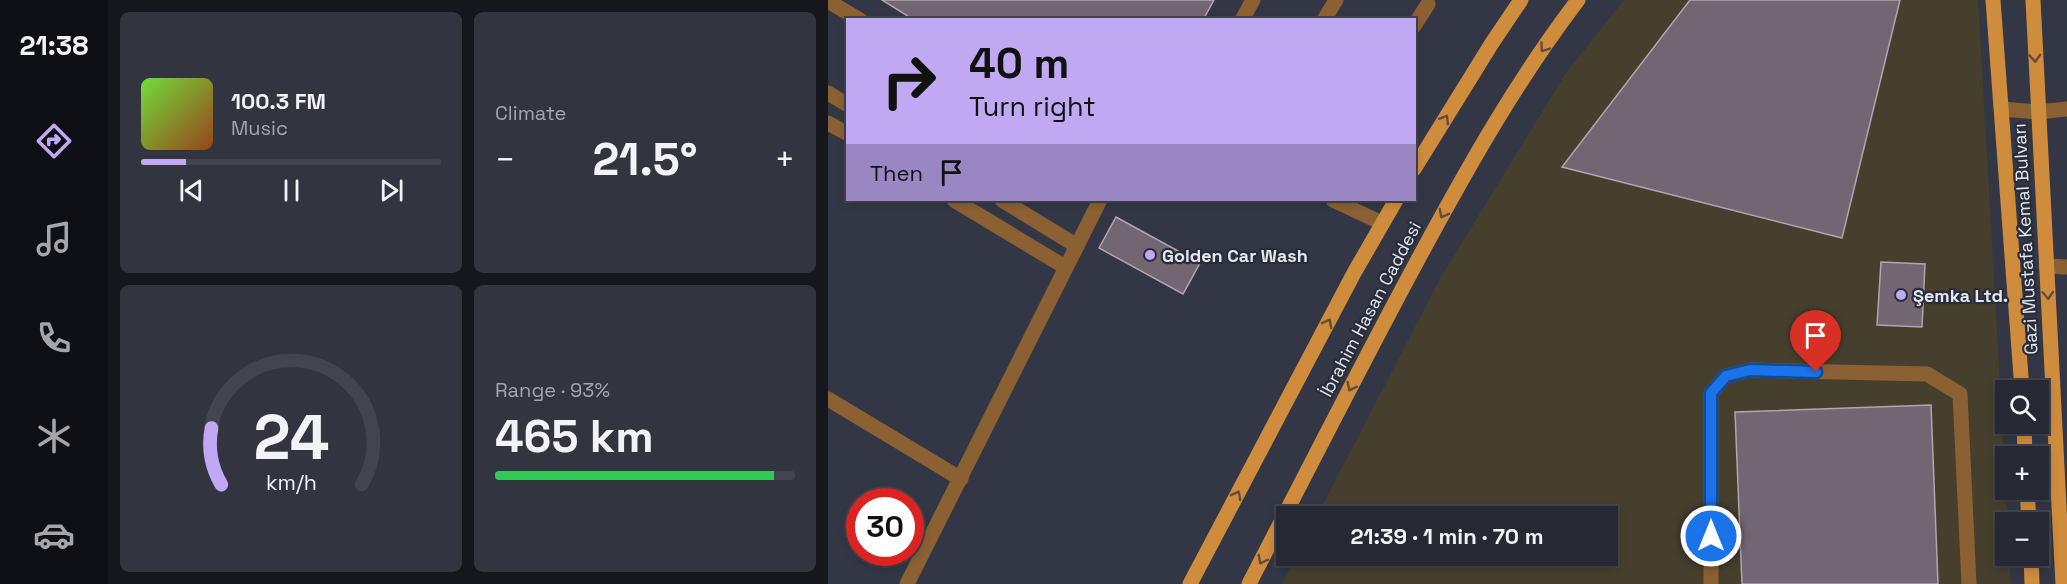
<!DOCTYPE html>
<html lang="en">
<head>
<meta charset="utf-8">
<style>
  body { margin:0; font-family:"Space Grotesk",sans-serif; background:#323540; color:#f1f3f6; height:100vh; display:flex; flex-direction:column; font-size:22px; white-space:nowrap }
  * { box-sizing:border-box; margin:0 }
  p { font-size:20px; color:#a4a6ac }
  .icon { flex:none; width:33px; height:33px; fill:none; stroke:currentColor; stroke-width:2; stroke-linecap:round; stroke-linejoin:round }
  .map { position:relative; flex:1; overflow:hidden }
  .details { display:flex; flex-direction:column; gap:12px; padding:12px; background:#15171d; width:720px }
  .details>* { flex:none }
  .hud { position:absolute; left:18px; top:18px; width:570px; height:183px; border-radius:0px; box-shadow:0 3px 9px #0003,0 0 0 2px #42454f; background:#c0a8f3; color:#111; overflow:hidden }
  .controls { position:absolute; left:1167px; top:380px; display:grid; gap:12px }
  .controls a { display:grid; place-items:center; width:54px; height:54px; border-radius:0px; background:#262934; box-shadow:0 3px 9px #0003,0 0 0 2px #42454f; font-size:30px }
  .speed { position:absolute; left:18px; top:488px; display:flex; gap:12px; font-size:30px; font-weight:700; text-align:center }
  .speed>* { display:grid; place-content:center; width:78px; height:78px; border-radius:50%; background:#262934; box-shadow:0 3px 9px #0003,0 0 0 2px #42454f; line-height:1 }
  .speed .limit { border:9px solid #d22; background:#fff; color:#111 }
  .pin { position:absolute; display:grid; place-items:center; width:51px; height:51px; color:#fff; margin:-62px -26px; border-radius:50% 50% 50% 0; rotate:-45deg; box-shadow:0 0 6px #0007 }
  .pin .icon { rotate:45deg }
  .me { position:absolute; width:66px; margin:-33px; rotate:0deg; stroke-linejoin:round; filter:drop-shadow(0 0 4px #0008) }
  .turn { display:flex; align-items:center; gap:21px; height:126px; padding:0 24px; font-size:27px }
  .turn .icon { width:78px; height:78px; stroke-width:2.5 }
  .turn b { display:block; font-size:42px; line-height:51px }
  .then { display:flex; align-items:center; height:57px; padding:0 24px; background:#0003; gap:12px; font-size:22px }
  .big { font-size:45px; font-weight:800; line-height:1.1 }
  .details .tile { flex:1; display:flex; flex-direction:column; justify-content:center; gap:9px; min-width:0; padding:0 21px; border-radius:9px; background:#323540 }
  .details .dial { align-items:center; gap:0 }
  .dial svg { height:156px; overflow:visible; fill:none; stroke:#42454f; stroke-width:7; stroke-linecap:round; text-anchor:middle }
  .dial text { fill:#f1f3f6; stroke:none }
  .song { display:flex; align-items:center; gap:18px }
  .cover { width:72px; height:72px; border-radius:9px; background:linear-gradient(135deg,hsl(100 70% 55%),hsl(20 70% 35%)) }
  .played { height:6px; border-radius:3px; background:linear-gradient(90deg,#c0a8f3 15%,#42454f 15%) }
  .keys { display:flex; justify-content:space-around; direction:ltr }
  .heat { display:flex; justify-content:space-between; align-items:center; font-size:33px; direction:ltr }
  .charge { height:9px; border-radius:4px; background:linear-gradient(90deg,#34c759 93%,#42454f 0) }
  .details .tiles { flex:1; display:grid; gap:12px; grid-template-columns:repeat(2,1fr) }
  .trip { position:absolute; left:448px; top:506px; width:342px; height:60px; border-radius:0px; background:#262934; box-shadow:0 3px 9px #0003,0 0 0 2px #42454f; font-weight:800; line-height:60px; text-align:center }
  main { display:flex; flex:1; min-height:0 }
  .menu { display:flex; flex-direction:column; width:108px; justify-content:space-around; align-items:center; background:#0f1015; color:#a4a6ac }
  .menu .icon { width:42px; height:42px }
  .menu .on { color:#c0a8f3 }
  .menu b { font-size:27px; color:#f1f3f6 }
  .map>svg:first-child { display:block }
  .industrial { fill:#463f2d }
  .building { fill:#736673; stroke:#b3a4b2; stroke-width:1.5 }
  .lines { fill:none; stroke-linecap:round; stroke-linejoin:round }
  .minor { stroke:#8b6133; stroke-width:15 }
  .major { stroke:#d08c3d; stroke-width:15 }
  .oneway { stroke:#634e3b }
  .route-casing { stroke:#114b97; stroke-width:15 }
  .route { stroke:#1a73e8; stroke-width:10 }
  .poi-dot { fill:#c0a8f3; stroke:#292d3a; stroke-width:2 }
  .labels { text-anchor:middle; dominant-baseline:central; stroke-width:4.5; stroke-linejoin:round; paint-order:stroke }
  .street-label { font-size:18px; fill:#e4e7f0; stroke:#292d3a }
  .poi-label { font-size:18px; font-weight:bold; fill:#e4e7f0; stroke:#292d3a; text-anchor:start }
</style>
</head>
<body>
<main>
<nav class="menu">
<b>21:38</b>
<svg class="icon on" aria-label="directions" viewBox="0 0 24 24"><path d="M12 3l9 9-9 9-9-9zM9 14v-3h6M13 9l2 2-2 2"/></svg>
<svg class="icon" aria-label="music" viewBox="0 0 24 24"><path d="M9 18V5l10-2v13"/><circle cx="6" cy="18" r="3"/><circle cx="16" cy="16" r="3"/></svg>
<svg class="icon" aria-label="phone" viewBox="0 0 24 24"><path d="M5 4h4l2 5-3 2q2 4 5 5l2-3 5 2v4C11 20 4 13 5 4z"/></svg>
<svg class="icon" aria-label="climate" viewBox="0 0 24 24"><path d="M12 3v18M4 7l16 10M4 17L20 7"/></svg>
<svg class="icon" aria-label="car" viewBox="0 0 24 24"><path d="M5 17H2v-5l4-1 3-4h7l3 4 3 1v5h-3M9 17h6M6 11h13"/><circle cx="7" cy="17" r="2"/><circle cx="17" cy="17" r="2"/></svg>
</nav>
<section class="details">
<div class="tiles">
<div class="tile">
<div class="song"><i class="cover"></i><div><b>100.3 FM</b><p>Music</p></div></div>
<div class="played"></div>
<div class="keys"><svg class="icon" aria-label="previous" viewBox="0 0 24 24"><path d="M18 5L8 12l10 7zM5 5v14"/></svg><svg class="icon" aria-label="pause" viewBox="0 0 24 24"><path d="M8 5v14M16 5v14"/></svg><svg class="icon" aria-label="next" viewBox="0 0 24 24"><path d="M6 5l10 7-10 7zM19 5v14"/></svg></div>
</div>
<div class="tile"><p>Climate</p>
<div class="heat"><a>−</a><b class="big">21.5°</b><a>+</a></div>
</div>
<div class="tile dial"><svg viewBox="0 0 100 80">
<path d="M14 69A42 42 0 1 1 86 69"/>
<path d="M14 69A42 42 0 0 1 9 40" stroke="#c0a8f3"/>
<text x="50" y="56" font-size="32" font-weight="700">24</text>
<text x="50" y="72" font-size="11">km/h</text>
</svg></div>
<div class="tile"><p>Range · 93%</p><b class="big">465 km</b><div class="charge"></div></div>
</div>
</section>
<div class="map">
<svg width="1239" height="584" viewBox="0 0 1239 584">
  <rect width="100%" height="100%" fill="#333745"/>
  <path class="industrial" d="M 796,0 L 1150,0 L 1180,522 L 1178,522 L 1178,555 L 1181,555 L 1183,584 L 454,584 L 469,555 L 780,555 L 780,516 L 489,516 L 613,277 L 738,73 Z"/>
  <g class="building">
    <path d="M 54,0 L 386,0 L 375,20 L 86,20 Z"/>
    <path d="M 862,0 L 1072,0 L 1014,238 L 734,167 Z"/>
    <path d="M 288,217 L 372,263 L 355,294 L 271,248 Z"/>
    <path d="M 1053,262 L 1097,264 L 1094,327 L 1049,325 Z"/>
    <path d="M 1103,405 L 1110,584 L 914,584 L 907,412 Z"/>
  </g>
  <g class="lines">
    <g class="minor">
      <path d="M 0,1 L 32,20"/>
      <path d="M 414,20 L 425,0"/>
      <path d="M 496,20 L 508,0"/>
      <path d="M 586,26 L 600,4"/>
      <path d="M 0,93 L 20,105"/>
      <path d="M 1174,109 L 1210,112 L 1239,109"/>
      <path d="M 0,123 L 20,134"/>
      <path d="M 126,200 L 237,267"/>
      <path d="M 174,200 L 249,246"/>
      <path d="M 505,200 L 554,223"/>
      <path d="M 1218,266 L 1239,267"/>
      <path d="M 0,399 L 133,479"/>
      <path d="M 79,584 L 272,200"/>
      <path d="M 883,584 L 883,393 L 898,376 L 922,370 L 1099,374 L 1132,394 L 1141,584"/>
    </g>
    <g class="major">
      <path d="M 1165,0 L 1194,390"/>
      <path d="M 1205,0 L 1235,584"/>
      <path d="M 586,169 L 664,43 L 693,0"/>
      <path d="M 1196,423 L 1197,456"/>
      <path d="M 1199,489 L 1201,522"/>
      <path d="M 1203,555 L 1204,584"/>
      <path d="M 362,584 L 526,273 L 568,200"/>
      <path d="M 421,584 C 478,474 534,363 593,254 C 640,167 689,80 750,0"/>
    </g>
  </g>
  <defs><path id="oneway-chevron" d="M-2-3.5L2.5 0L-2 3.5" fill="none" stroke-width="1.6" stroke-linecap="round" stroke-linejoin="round" transform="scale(1.5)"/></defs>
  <g class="oneway">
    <use href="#oneway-chevron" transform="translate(716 48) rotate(125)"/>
    <use href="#oneway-chevron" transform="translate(1207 58) rotate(87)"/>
    <use href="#oneway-chevron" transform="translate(617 119) rotate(-58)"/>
    <use href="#oneway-chevron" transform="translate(615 214) rotate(118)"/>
    <use href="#oneway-chevron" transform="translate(1220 295) rotate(87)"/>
    <use href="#oneway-chevron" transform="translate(500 323) rotate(-62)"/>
    <use href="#oneway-chevron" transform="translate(523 387) rotate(117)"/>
    <use href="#oneway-chevron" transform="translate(409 495) rotate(-62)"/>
    <use href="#oneway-chevron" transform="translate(434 560) rotate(117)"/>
  </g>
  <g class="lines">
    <g class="route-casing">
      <path id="route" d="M 883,536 L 883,393 L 898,376 L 922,370 L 988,372"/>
    </g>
    <use href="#route" class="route"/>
  </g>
  <g class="poi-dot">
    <circle cx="322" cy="255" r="6"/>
    <circle cx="1073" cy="295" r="6"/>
  </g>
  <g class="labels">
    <g class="street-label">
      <text transform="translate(1197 239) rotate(-93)">Gazi Mustafa Kemal Bulvarı</text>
      <text transform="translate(542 309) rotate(-62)">İbrahim Hasan Caddesi</text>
    </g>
    <g class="poi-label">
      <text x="334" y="255">Golden Car Wash</text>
      <text x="1085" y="295">Şemka Ltd.</text>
    </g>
  </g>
</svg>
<div class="controls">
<a><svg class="icon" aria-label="search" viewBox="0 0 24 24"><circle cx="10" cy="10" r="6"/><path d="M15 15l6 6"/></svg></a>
<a>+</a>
<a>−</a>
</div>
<div class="speed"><div class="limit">30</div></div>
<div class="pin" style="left:988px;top:372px;background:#d93025"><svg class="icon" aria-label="arrive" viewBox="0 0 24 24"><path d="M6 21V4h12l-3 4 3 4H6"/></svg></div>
<svg class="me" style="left:883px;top:536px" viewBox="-20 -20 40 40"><circle r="17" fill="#1a73e8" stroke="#fff" stroke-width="3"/><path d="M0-11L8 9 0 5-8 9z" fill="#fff"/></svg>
<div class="trip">21:39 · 1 min · 70 m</div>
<div class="hud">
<div class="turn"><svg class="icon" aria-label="right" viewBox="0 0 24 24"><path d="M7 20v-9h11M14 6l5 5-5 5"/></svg><div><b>40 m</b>Turn right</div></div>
<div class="then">Then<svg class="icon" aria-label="arrive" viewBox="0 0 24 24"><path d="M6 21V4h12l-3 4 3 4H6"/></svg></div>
</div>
</div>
</main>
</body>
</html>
